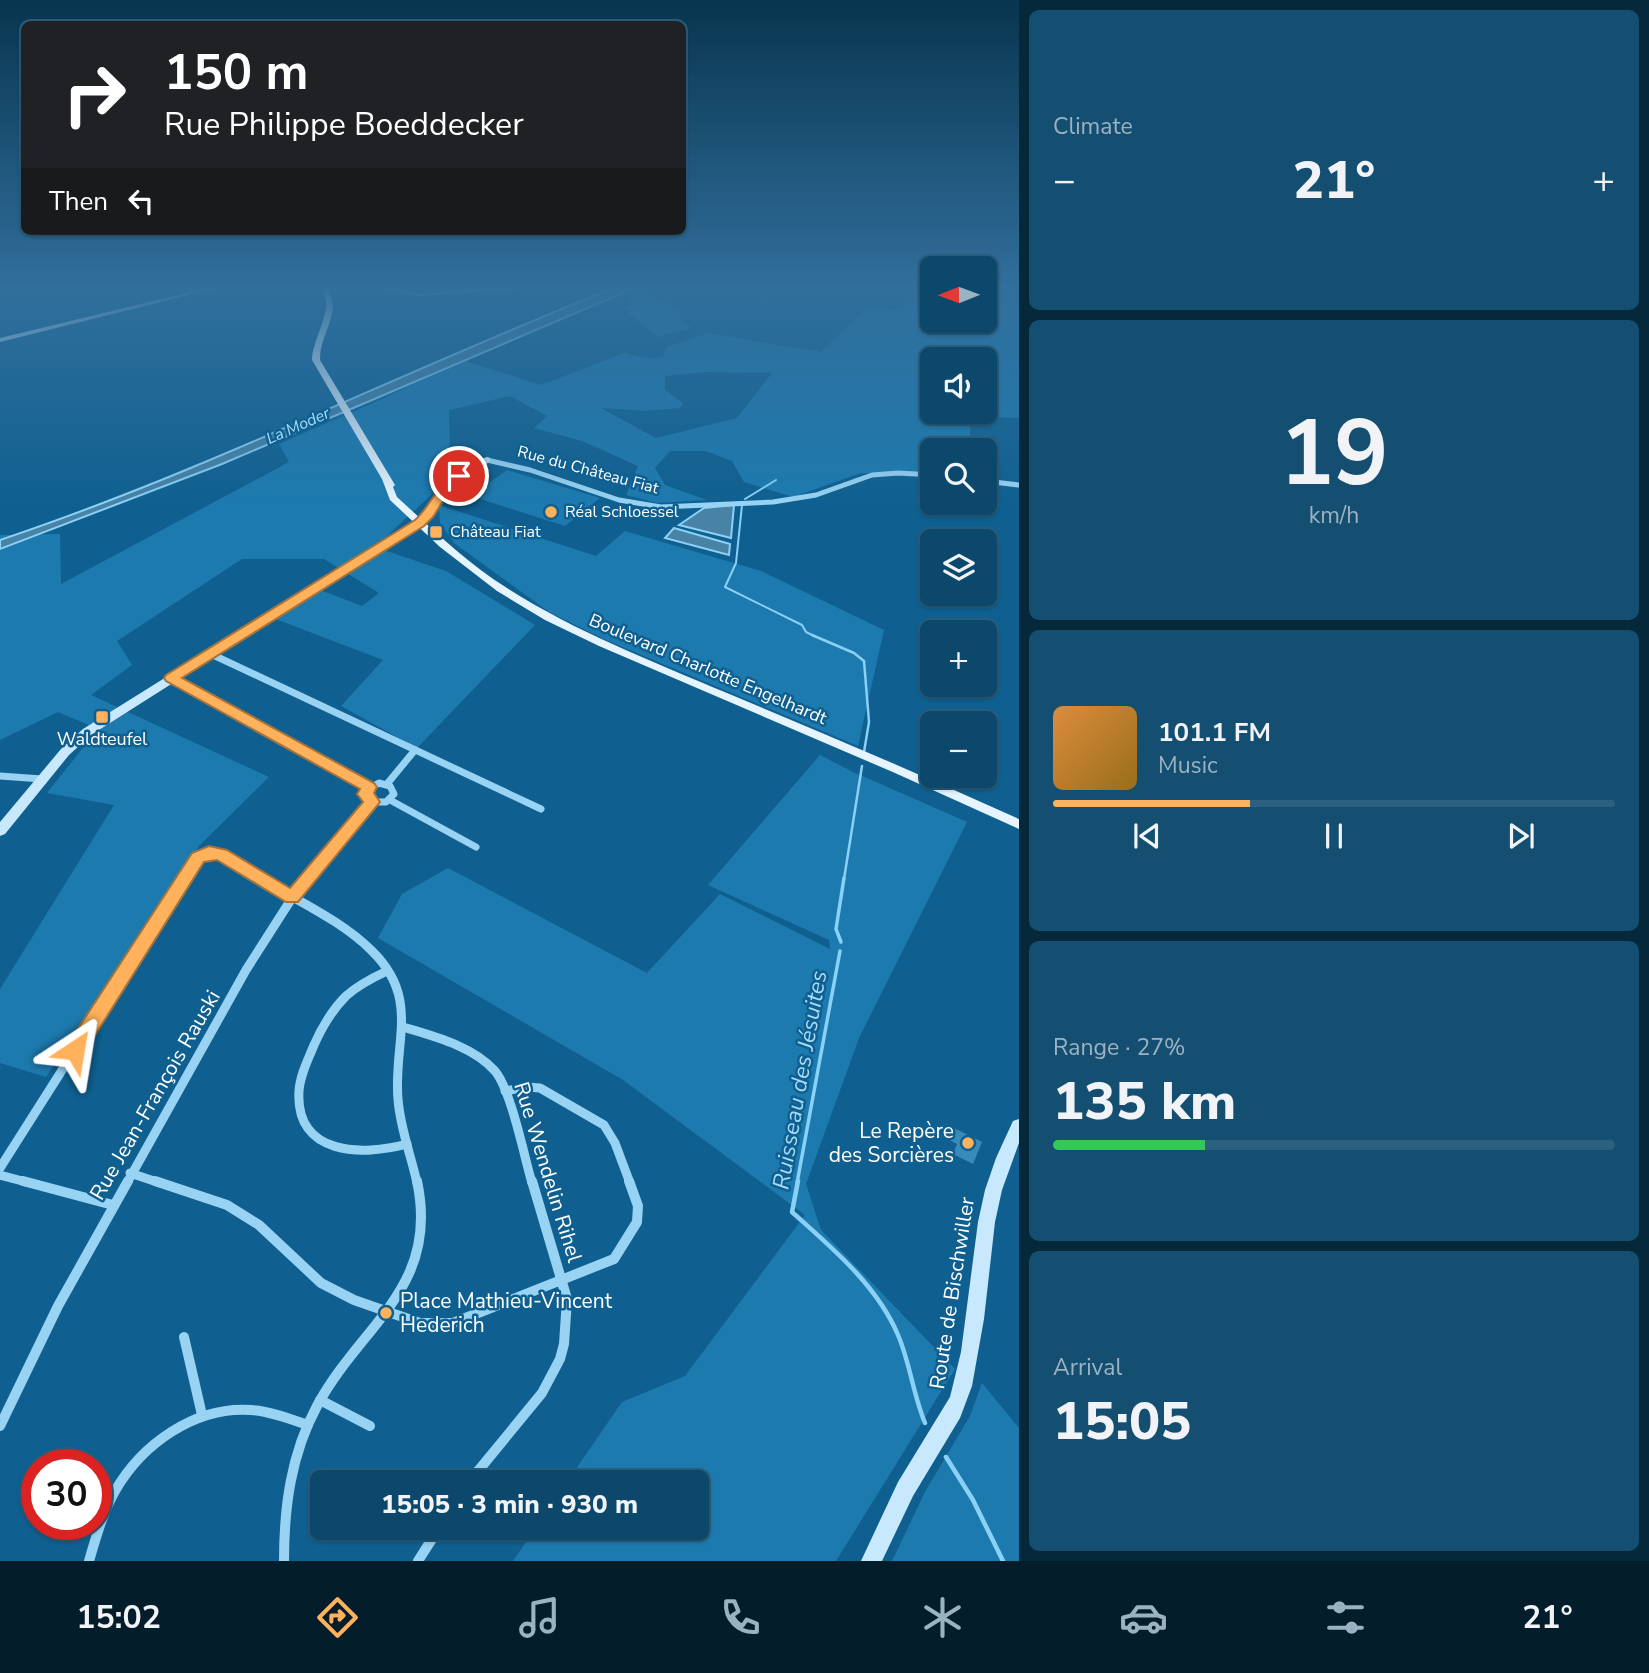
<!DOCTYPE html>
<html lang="en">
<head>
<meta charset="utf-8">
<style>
  body { margin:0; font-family:"Nunito Sans",sans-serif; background:#144f72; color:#f1f3f6; height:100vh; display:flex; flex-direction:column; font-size:26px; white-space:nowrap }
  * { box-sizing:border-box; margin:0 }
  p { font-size:23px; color:#9ab2c2 }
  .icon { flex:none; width:38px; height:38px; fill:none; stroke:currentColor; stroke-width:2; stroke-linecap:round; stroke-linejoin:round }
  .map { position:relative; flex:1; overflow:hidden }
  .sheet { display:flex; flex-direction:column; gap:10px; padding:10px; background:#06283b; width:630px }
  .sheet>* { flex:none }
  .guide { position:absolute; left:21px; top:21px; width:665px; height:214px; border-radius:10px; box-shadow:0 2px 5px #0004,0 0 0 2px #2b607f; background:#202124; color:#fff; overflow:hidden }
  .needle { width:46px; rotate:269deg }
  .controls { position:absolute; left:920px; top:256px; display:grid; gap:14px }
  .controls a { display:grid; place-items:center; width:77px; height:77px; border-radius:10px; background:#0b486c; box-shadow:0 2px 5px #0004,0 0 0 2px #2b607f; font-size:35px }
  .speed { position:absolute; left:21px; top:1449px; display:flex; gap:14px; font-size:35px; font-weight:700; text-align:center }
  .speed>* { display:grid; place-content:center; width:91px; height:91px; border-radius:50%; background:#0b486c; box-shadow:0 2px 5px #0004,0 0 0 2px #2b607f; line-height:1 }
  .speed .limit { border:10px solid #d22; background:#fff; color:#111 }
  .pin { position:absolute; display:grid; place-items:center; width:60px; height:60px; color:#fff; margin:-30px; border:4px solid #fff; border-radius:50%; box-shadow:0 2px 7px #0007 }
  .me { position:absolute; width:77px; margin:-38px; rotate:33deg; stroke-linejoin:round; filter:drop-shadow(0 0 5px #0008) }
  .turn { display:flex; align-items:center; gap:24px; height:147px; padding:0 28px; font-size:32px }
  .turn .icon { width:91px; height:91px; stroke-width:2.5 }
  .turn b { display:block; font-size:49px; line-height:60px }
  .then { display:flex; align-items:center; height:66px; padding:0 28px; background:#0003; gap:14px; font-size:26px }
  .big { font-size:52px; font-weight:800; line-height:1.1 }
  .sheet .tile { flex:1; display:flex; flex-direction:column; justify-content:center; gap:10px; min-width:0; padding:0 24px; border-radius:10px; background:#144f72 }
  .sheet .dial { align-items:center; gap:0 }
  .dial b { font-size:91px; line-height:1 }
  .song { display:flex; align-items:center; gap:21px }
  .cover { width:84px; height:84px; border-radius:10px; background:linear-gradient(135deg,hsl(30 70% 55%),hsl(40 70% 35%)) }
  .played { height:7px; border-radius:4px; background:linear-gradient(90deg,#ffb15b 35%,#2b607f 35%) }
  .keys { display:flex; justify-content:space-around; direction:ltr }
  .heat { display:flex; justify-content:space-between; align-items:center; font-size:38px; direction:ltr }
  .charge { height:10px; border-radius:5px; background:linear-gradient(90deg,#34c759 27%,#2b607f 0) }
  .trip { position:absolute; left:310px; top:1470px; width:399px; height:70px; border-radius:10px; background:#0b486c; box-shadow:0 2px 5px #0004,0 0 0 2px #2b607f; font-weight:800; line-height:70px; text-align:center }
  .menu { display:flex; height:112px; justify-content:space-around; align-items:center; background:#041d2b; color:#9ab2c2 }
  .menu .icon { width:49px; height:49px }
  .menu .current { color:#ffb15b }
  .menu b { font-size:32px; color:#f1f3f6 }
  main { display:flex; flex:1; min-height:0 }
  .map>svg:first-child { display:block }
  .green { fill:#1d7aae; fill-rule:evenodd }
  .water { fill:#4882a5; stroke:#8ad1f7; stroke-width:2 }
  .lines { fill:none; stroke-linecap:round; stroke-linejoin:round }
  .stream-far3 { stroke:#8ad1f7; stroke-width:2 }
  .stream-far2 { stroke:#8ad1f7; stroke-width:2.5 }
  .stream-far1 { stroke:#8ad1f7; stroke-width:3.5 }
  .stream { stroke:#8ad1f7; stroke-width:4.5 }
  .building { fill:#378ab9 }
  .street-far3 { stroke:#99d3f3; stroke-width:5 }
  .street-far2 { stroke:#99d3f3; stroke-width:7 }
  .street-far1 { stroke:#99d3f3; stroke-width:9 }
  .street { stroke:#99d3f3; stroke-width:10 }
  .secondary { fill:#c8e9fd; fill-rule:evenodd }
  .primary { fill:#e5f4ff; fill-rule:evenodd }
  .route { fill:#ffb15b; stroke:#a6733b; stroke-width:2 }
  .poi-dot { fill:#ffb15b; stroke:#0f6090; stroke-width:2.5 }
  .labels { text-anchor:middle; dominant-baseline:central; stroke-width:5; stroke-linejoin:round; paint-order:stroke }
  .far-water-label { font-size:16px; font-style:italic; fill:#a5dcfa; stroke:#0f6090 }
  .far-street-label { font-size:16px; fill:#fff; stroke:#0f6090 }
  .far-poi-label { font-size:16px; fill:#fff; stroke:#0f6090; text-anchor:start }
  .street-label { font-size:18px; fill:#fff; stroke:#0f6090 }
  .poi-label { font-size:18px; fill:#fff; stroke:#0f6090 }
  .near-street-label { font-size:21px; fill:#fff; stroke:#0f6090 }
  .near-poi-label { font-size:21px; fill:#fff; stroke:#0f6090; text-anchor:end }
  .near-water-label { font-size:23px; font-style:italic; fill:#a5dcfa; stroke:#0f6090 }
</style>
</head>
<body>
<main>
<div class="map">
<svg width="1019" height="1561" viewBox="0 0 1019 1561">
  <rect width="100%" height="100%" fill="#0f6090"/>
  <g class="green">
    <path d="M 985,286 L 1019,286 L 1019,418 L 971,416 L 969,450 L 933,450 L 933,475 L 861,473 L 793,497 L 744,482 L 732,461 L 706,451 L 670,451 L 655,468 L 665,485 L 707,500 L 657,503 L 626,495 L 638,466 L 582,441 L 534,428 L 547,416 L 510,396 L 449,410 L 450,453 L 455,473 L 375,547 L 446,571 L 535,625 L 417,748 L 341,706 L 383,660 L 273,618 L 320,590 L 362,606 L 379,593 L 324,559 L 242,559 L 117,641 L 132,665 L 91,695 L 269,777 L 199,846 L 46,1077 L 0,1063 L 0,989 L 114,805 L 47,793 L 98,729 L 58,712 L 0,740 L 0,535 L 60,534 L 61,584 L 289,462 L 279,444 L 387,397 L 462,360 L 541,385 L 624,353 L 652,359 L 663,357 L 666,347 L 709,333 L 821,352 L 865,309 L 872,306 L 893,311 L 933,294 L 933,320 L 985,320 ZM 933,359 L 985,359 L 985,411 L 933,411 ZM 705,372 L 772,373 L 737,418 L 656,438 L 601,408 L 645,411 L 680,408 L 683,403 L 665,390 L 665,376 Z"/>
    <path d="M 642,290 L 656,299 L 681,308 L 678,315 L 691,328 L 658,337 L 622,308 L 630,305 L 624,297 Z"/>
    <path d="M 507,470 L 600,498 L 565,526 L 471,496 Z"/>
    <path d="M 439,505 L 596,556 L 625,531 L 761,571 L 884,630 L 858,746 L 606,640 L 549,612 L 454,543 L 440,523 Z"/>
    <path d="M 820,755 L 851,771 L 967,822 L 859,1038 L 806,1184 L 821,1230 L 955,1369 L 836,1561 L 513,1561 L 536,1528 L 696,1528 L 696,1482 L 567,1482 L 622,1402 L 685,1376 L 805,1215 L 623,1080 L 378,938 L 402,894 L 448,868 L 647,973 L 720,894 L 830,949 L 829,940 L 708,885 Z"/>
    <path d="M 982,1383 L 1019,1428 L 1019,1561 L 892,1561 L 926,1490 L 970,1416 Z"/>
  </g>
  <g class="water">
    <path d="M 619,286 L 639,286 L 222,464 L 0,549 L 0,540 C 212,469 411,367 619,286 Z"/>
    <path d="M 734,505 L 731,538 L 679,525 L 704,508 Z"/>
    <path d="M 674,528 L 730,544 L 729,555 L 665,538 Z"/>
  </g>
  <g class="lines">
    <g class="stream-far3">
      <path d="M 375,286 L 419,295 L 537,286"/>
      <path d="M 745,499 L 776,480"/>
      <path d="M 742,505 L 736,563 L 725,587 L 802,625 L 806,632 L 816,637"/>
    </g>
    <g class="stream-far2">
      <path d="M 812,635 L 854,653 L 864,661 L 869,722 L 864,752"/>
      <path d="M 844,879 L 862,766"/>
    </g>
    <g class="stream-far1">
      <path d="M 841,942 L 836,929 L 844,878"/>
      <path d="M 797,1183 L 840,951"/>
    </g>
    <g class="stream">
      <path d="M 798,1181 L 792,1212 C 831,1247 877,1285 898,1335 C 910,1363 913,1394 925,1423"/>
      <path d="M 946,1457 L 973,1500 L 1003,1561"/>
    </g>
  </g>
  <path class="building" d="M 946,1124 L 982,1142 L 973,1164 L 953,1154 L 957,1144 L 941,1136 Z"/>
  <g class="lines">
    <g class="street-far3">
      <path d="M 487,460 L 530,470 L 619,500 L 661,507 L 773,502 L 816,495 L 872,475 L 898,473 L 933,475"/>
      <path d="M 985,481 L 1019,485"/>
    </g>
    <g class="street-far2">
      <path d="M 211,654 L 541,809"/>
      <path d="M 171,678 L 369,787"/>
      <path d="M 0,776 L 42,779"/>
      <path d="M 379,783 L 390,786 L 394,794 L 386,802 L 372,802 L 366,797 L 366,790 Z"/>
      <path d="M 387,784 L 415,750"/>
      <path d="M 390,800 L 476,847"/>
      <path d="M 183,879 C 212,834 226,857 262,879"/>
      <path d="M 307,879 L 372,802"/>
    </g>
    <g class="street-far1">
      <path d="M 260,878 C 297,901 341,920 372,951 C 421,999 393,1042 398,1099 C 400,1128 411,1155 417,1183"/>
      <path d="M 387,971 C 372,978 358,985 346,996 C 332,1010 322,1027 314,1045 C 308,1060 300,1075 299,1091 C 295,1156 363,1156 407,1144"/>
      <path d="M 403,1027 C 433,1036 473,1046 495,1071 C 511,1090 524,1156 532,1183"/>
      <path d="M 505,1091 L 527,1087 L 540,1088 L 604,1125 L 615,1143 L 630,1183"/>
      <path d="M 0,1168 L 184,878"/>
      <path d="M 130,1173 L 160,1183"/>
      <path d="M 0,1175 L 30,1183"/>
      <path d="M 127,1183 L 246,970 L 292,898 L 309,878"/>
    </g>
    <g class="street">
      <path d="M 23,1181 L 113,1205"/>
      <path d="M 155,1181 L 227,1205 L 259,1225 L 321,1283 L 354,1300 L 420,1323 L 453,1323 L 614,1259 L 637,1222 L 638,1206 L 629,1181"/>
      <path d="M 184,1337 L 202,1415"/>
      <path d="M 320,1400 L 370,1426"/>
      <path d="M 0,1426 L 58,1306 L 128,1181"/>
      <path d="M 469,1482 L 542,1393 L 560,1359 L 564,1344 L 567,1299 L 532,1181"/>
      <path d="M 89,1561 C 96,1537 103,1512 115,1491 C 142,1444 195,1406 251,1410 C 270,1411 290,1419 308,1425"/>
      <path d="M 284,1561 C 284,1507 291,1454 317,1406 C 361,1324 440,1288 417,1181"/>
      <path d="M 418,1561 L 439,1528"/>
    </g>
    <g class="secondary">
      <path d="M 487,457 L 490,458 L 490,462 C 475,469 460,477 449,490 C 438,503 432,518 417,528 L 91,735 L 69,755 L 5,834 L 0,836 L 0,822 L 61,749 L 83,729 L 411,524 C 424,515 431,502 440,489 C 452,474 469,463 487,457 Z"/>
      <path d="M 1019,1119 L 1019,1143 L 1002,1190 L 995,1222 L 984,1319 L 972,1386 L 960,1418 L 913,1496 L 882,1561 L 861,1561 L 898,1482 L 950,1397 L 961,1352 L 978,1222 L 985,1190 L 996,1158 L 1013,1121 Z"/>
    </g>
    <g class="primary">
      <path d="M 215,286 L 225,286 L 0,342 L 0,338 Z"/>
      <path d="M 318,286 L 324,286 C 346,311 319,332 320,360 L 395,485 L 393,487 L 397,497 C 432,529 467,563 507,588 C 576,632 652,661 727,693 C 825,734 922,775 1019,819 L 1019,829 L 895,773 L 599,646 L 545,620 L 497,591 L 440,547 L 390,500 L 382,479 L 312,360 C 312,340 333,310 324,295 C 323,291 320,289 318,286 Z"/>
    </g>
  </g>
  <linearGradient id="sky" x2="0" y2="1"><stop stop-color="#08354f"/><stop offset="0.57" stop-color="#316f9c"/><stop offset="1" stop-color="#316f9c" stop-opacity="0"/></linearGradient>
  <rect width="1019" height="504" fill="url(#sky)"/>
  <path class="route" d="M 459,472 L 464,476 L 448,493 L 433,517 L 424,526 L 182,678 L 374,783 L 377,787 L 374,793 L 380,802 L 377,806 L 298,902 L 286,902 L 217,860 L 204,862 L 82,1056 L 75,1059 L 68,1056 L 65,1050 L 68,1044 L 192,853 L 209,846 L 227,850 L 290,888 L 363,802 L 357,794 L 360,789 L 166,681 L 164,678 L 166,675 L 415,520 C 431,506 438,481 459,472 Z"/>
  <g class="poi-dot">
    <circle cx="551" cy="512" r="7"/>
    <rect x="429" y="525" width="14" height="14" rx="3.5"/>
    <rect x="95" y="710" width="14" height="14" rx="3.5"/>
    <circle cx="968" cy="1143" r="7"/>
    <circle cx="386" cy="1313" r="7"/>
  </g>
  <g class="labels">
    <g class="far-water-label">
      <text transform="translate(298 426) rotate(-24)">La Moder</text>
    </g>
    <g class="far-street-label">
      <text transform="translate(588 470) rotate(15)">Rue du Château Fiat</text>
    </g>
    <g class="far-poi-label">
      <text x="565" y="512">Réal Schloessel</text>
      <text x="450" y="532">Château Fiat</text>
    </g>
    <g class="street-label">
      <text transform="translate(708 669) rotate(23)">Boulevard Charlotte Engelhardt</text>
    </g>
    <g class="poi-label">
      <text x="102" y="739">Waldteufel</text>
    </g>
    <g class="near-street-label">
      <text transform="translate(155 1095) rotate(-60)">Rue Jean-François Rauski</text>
      <text transform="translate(548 1172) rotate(73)">Rue Wendelin Rihel</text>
      <text transform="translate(952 1293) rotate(-81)">Route de Bischwiller</text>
    </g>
    <g class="near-poi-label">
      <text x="954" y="1131">Le Repère<tspan x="954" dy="24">des Sorcières</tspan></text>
      <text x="400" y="1301" text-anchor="start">Place Mathieu-Vincent<tspan x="400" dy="24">Hederich</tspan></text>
    </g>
    <g class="near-water-label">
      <text transform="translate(800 1080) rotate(-80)">Ruisseau des Jésuites</text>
    </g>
  </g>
</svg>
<div class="controls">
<a><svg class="needle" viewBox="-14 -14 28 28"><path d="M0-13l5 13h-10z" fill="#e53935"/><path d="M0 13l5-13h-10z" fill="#9ab2c2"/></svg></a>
<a><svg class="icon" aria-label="sound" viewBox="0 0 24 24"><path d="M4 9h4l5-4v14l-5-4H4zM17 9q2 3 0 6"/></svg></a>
<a><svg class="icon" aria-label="search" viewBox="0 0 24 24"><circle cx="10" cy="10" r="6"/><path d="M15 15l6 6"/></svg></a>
<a><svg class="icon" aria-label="layers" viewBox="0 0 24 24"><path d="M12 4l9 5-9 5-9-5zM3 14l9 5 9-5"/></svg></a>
<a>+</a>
<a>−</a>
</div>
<div class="speed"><div class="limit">30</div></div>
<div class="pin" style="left:459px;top:476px;background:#d93025"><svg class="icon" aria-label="arrive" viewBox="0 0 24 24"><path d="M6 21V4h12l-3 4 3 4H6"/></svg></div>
<svg class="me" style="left:75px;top:1050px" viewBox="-20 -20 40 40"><path d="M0-17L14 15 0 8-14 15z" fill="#ffb15b" stroke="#fff" stroke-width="4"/></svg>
<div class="trip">15:05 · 3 min · 930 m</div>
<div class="guide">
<div class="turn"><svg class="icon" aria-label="right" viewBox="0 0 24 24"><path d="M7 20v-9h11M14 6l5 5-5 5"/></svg><div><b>150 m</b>Rue Philippe Boeddecker</div></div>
<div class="then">Then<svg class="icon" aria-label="left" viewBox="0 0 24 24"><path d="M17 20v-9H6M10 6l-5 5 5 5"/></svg></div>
</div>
</div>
<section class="sheet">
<div class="tile"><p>Climate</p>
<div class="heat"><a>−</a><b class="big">21°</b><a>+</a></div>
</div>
<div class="tile dial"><b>19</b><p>km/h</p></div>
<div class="tile">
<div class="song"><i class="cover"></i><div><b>101.1 FM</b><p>Music</p></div></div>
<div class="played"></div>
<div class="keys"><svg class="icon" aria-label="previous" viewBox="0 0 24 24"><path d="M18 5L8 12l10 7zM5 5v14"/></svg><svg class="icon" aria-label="pause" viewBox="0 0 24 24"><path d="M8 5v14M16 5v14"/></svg><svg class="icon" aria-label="next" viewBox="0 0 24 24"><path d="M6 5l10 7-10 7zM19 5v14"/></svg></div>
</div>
<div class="tile"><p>Range · 27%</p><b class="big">135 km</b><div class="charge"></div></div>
<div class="tile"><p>Arrival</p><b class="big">15:05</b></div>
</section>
</main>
<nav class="menu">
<b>15:02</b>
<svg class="icon current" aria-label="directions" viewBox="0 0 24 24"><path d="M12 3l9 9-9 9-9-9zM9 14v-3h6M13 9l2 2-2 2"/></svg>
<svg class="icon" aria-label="music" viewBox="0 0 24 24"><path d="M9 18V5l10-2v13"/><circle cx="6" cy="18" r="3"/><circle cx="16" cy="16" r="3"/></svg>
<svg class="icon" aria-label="phone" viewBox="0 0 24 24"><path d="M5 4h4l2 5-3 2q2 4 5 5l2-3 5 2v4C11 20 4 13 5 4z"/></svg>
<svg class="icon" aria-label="climate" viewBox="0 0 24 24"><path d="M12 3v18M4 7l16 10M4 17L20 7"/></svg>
<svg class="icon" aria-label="car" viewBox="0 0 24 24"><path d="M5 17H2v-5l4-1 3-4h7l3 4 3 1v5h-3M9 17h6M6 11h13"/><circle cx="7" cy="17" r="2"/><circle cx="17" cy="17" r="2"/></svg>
<svg class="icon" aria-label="filters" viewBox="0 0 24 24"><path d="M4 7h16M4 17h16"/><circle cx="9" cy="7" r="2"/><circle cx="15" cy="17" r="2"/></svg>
<b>21°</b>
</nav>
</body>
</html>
